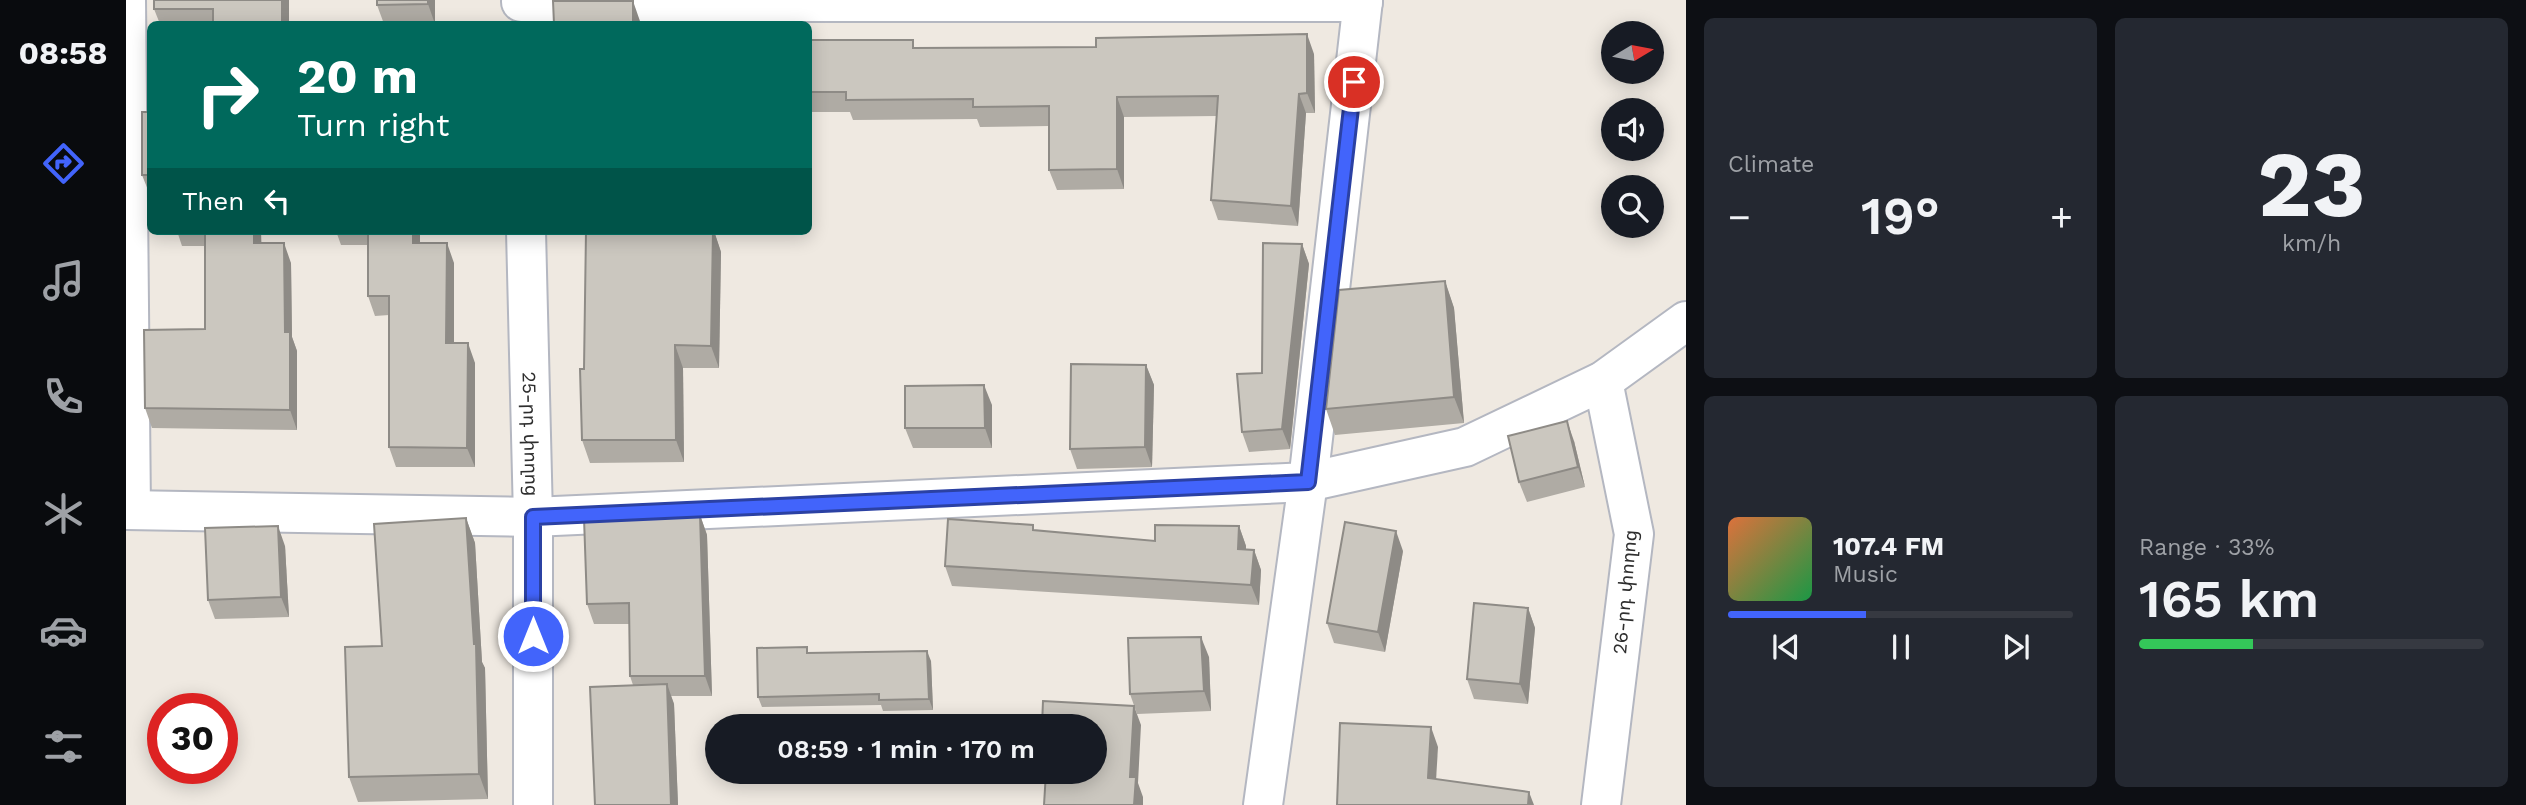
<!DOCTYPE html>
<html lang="en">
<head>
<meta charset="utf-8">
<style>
  body { margin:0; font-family:"Work Sans","Noto Sans Armenian",sans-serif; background:#242831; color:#f1f3f6; height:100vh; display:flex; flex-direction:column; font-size:26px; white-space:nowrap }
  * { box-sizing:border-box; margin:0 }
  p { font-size:23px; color:#9ea1a6 }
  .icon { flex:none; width:38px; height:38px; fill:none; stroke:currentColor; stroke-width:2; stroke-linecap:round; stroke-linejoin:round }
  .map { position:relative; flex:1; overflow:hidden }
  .sheet { display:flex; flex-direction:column; gap:18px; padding:18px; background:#0d0f14; width:840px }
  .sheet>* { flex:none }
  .hud { position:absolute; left:21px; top:21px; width:665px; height:214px; border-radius:10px; box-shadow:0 4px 18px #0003; background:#00695c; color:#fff; overflow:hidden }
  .needle { width:46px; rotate:80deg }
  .tools { position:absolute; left:1475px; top:21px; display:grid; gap:14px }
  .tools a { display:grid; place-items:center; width:63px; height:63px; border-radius:50%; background:#171b24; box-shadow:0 4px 18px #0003; font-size:35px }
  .speed { position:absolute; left:21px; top:693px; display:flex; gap:14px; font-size:35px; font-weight:700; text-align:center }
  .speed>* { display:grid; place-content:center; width:91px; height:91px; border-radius:50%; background:#171b24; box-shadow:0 4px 18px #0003; line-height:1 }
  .speed .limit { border:10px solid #d22; background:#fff; color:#111 }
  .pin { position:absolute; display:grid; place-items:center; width:60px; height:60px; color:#fff; margin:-30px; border:4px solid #fff; border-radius:50%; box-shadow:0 2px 7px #0007 }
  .me { position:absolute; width:77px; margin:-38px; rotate:0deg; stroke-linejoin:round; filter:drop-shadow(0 0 5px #0008) }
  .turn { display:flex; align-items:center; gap:24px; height:147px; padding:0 35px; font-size:32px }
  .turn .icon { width:91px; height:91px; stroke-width:2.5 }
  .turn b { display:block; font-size:49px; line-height:60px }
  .then { display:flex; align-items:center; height:66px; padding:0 35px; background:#0003; gap:14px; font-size:26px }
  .big { font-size:52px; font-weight:600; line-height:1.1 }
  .sheet .widget { flex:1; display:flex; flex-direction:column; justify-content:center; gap:10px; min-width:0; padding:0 24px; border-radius:10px; background:#242831 }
  .sheet .dial { align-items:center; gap:0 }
  .dial b { font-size:91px; line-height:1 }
  .song { display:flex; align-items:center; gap:21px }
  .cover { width:84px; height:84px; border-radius:10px; background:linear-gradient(135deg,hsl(20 70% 55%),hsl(140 70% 35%)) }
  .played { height:7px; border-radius:4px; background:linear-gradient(90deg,#4264fb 40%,#363941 40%) }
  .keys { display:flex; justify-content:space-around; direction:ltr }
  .heat { display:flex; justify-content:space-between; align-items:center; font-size:38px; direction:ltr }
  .charge { height:10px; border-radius:5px; background:linear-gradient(90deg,#34c759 33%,#363941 0) }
  .sheet .tiles { flex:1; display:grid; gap:18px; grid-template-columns:repeat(2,1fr) }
  .trip { position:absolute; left:579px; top:714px; width:402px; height:70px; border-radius:35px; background:#171b24; box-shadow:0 4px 18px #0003; font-weight:600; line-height:70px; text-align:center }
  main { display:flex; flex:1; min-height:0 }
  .menu { display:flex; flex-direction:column; width:126px; justify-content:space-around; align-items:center; background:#090b0e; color:#9ea1a6 }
  .menu .icon { width:49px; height:49px }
  .menu .current { color:#4264fb }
  .menu b { font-size:32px; color:#f1f3f6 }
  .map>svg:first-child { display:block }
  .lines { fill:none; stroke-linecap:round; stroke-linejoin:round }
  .service-casing { stroke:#b4b7c1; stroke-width:30 }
  .minor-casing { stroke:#b4b7c1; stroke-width:42 }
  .service { stroke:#fff; stroke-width:26 }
  .minor { stroke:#fff; stroke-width:38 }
  .wall { fill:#afaba4 }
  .shaded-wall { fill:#8e8b86 }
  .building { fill:#cbc7bf; stroke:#8e8b86; stroke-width:2 }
  .route-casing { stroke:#2b41a3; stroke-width:18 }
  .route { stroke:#4264fb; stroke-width:12 }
  .labels { text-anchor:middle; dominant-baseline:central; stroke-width:5; stroke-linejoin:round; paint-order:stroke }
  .street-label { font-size:19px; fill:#2e2e2e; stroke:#fff }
</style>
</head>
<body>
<main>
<nav class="menu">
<b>08:58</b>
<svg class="icon current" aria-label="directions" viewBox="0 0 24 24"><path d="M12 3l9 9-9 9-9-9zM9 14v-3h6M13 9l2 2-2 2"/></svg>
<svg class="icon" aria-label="music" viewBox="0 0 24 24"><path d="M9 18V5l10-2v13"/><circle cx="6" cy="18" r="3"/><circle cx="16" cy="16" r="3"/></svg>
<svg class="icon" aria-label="phone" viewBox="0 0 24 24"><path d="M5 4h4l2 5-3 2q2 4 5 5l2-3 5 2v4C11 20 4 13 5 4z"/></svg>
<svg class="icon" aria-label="climate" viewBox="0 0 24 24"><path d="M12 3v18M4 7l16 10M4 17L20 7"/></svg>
<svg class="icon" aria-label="car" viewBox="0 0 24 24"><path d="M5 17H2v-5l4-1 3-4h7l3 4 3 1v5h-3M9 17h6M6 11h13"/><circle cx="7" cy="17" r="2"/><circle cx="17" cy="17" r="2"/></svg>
<svg class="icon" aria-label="filters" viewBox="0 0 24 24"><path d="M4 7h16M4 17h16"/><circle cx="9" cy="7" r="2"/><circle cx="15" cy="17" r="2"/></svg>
</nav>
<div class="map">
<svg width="1560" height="805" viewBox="0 0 1560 805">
  <rect width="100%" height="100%" fill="#efe9e1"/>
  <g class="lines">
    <g class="service-casing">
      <path id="service" d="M 6,0 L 11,510"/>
    </g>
    <g class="minor-casing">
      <g id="minor">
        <path d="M 395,2 L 1237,2"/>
        <path id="s1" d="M 400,231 L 407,517 L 407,805"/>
        <path d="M 0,510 L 407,517 L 1182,482 L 1339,447 L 1477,381 L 1560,321"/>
        <path d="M 1137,805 L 1182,482 L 1237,0"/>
        <path d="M 1475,805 L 1508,534 L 1477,381"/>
      </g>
    </g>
    <use href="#service" class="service"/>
    <use href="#minor" class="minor"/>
  </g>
  <g class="wall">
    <path d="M 163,0 L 163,24 L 34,24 L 28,9 Z"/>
    <path d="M 251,0 L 309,0 L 309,24 L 258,24 L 251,5 Z"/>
    <path d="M 682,40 L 789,48 L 1188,54 L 1189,113 L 1180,113 L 1172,226 L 1092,220 L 1085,200 L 1091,116 L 998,117 L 998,189 L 931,190 L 923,170 L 923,126 L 854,127 L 851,119 L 727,120 L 724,112 L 682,112 Z"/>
    <path d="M 24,112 L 24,195 L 16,175 Z"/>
    <path d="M 51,231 L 135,231 L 135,243 L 165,263 L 166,337 L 171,351 L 171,430 L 26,428 L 19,408 L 79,329 L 79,246 L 56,246 Z"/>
    <path d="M 210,231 L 294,231 L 294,243 L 328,263 L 328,343 L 349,363 L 349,467 L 270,467 L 263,447 L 263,315 L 249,316 L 242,296 L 242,245 L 215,245 Z"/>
    <path d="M 460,231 L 588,231 L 595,252 L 593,368 L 557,368 L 558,462 L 464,463 L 456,440 L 458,369 Z"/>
    <path d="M 1176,244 L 1183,264 L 1164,449 L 1123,452 L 1116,432 L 1136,373 Z"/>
    <path d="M 1319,281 L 1328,308 L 1338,423 L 1209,435 L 1200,409 Z"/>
    <path d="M 1020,365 L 1028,385 L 1026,467 L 951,469 L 944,449 Z"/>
    <path d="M 866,405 L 866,448 L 787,448 L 779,428 Z"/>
    <path d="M 1448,441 L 1459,487 L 1401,502 L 1393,482 Z"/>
    <path d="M 574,515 L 581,535 L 586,696 L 545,696 L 548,704 L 552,805 L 469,805 L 507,685 L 504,676 L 503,624 L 468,624 L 461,604 Z"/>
    <path d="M 340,518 L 349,543 L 356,662 L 359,668 L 362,799 L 232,802 L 223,777 L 256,646 Z"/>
    <path d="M 1113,526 L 1120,546 L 1120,550 L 1128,550 L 1135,570 L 1133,605 L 826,586 L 819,566 L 909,530 L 1029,541 Z"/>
    <path d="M 159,546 L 163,617 L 89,619 L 82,600 Z"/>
    <path d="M 1277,551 L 1259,652 L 1208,643 L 1201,623 Z"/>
    <path d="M 1402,608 L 1409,628 L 1402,704 L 1348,699 L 1341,679 Z"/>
    <path d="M 683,653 L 805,661 L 807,710 L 757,711 L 755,705 L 636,707 L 632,697 Z"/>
    <path d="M 1083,657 L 1085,711 L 1011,714 L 1004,694 Z"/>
  </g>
  <g class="shaded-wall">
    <rect x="156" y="0" width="7" height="24"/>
    <path d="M 302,0 L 309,0 L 309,24 L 302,4 Z"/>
    <path d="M 507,1 L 515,24 L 507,24 Z"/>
    <path d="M 1181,34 L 1188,54 L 1189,113 L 1181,93 Z"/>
    <path d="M 1173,94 L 1180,113 L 1172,226 L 1165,206 Z"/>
    <path d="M 991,97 L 998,117 L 998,189 L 991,169 Z"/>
    <path d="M 128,231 L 135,231 L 136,263 L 128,243 Z"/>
    <path d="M 287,231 L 294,231 L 294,263 L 287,243 Z"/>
    <path d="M 581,231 L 588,231 L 595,252 L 593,368 L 585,346 Z"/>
    <path d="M 158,243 L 165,263 L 166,337 L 171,351 L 171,430 L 164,410 L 159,332 Z"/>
    <path d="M 321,243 L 328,263 L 328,363 L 320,343 Z"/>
    <path d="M 1176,244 L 1183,264 L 1164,449 L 1156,429 Z"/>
    <path d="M 1319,281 L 1328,308 L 1338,423 L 1328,397 Z"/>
    <path d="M 342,343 L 349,363 L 349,467 L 341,448 Z"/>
    <path d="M 549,345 L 557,368 L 558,462 L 550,440 Z"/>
    <path d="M 1020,365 L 1028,385 L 1026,467 L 1019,447 Z"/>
    <path d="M 858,385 L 866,405 L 866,448 L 859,428 Z"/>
    <path d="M 1441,421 L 1448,441 L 1459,487 L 1452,467 Z"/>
    <path d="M 574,515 L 581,535 L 586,696 L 579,676 Z"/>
    <path d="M 340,518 L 349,543 L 356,662 L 359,668 L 362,799 L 353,774 L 348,644 Z"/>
    <path d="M 152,526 L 159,546 L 163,617 L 155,597 Z"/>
    <path d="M 1113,526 L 1120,546 L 1119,569 L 1112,549 Z"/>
    <path d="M 1270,531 L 1277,551 L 1259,652 L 1252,632 Z"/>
    <path d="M 1128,550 L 1135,570 L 1133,605 L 1125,585 Z"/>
    <path d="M 1402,608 L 1409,628 L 1402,704 L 1394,684 Z"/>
    <path d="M 1075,637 L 1083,657 L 1085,711 L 1078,691 Z"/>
    <path d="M 801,651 L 805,661 L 807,710 L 803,699 Z"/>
    <path d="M 541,684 L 548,704 L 552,805 L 545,805 Z"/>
    <path d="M 1008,706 L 1015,725 L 1012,783 L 1017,797 L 1017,805 L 1008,805 L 1004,777 Z"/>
    <path d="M 1305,727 L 1312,747 L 1309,798 L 1302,778 Z"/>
    <path d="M 1403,792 L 1408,805 L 1402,805 Z"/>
  </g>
  <g class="building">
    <path d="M 28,0 L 156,0 L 156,24 L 87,24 L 87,9 L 28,9 Z"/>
    <path d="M 251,0 L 302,0 L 302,4 L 251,5 Z"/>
    <path d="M 427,1 L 507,1 L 507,24 L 428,24 Z"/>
    <path d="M 1181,34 L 1181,93 L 1173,94 L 1165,206 L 1085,200 L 1092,96 L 991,97 L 991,169 L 923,170 L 923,106 L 847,107 L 847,99 L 720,100 L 720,92 L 682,92 L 682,40 L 787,40 L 787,48 L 970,47 L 970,38 Z"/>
    <rect x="16" y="112" width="8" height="63"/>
    <path d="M 79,231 L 128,231 L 128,243 L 158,243 L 159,332 L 164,332 L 164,410 L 19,408 L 18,330 L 79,329 Z"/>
    <path d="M 242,231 L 287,231 L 287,243 L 321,243 L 320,343 L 342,343 L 341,448 L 263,447 L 263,296 L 242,296 Z"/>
    <path d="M 460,231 L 587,231 L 585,346 L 549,345 L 550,440 L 456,440 L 454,369 L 458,369 Z"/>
    <path d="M 1137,243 L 1176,244 L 1156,429 L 1116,432 L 1111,374 L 1136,373 Z"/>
    <path d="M 1319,281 L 1328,397 L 1200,409 L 1213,290 Z"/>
    <path d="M 945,364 L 1020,365 L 1019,447 L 944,449 Z"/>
    <path d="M 858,385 L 859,428 L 779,428 L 779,386 Z"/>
    <path d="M 1441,421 L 1452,467 L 1393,482 L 1382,436 Z"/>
    <path d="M 574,515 L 579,676 L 504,676 L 503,603 L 461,604 L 458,518 Z"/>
    <path d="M 340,518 L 348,644 L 350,644 L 353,774 L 223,777 L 219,647 L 256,646 L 248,524 Z"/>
    <path d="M 822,519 L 907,525 L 907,530 L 1029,541 L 1029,525 L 1113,526 L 1112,549 L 1128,550 L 1125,585 L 819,566 Z"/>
    <path d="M 1219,522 L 1270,531 L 1252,632 L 1201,623 Z"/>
    <path d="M 152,526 L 155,597 L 82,600 L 79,528 Z"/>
    <path d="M 1348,603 L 1402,608 L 1394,684 L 1341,679 Z"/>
    <path d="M 1075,637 L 1078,691 L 1004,694 L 1002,638 Z"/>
    <path d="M 681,647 L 681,653 L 801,651 L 803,699 L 753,700 L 753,694 L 632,697 L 631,648 Z"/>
    <path d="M 541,684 L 545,805 L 469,805 L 464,687 Z"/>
    <path d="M 917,701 L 1008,706 L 1004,777 L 1010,777 L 1008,805 L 918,805 L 920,772 L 970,772 L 970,726 L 916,726 Z"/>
    <path d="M 1214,723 L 1305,727 L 1302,778 L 1403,792 L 1402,805 L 1211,805 Z"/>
  </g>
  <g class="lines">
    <g class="route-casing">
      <path id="route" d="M 407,636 L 407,517 L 1182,482 L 1228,82"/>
    </g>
    <use href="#route" class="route"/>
  </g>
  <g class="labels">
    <g class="street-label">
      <text stroke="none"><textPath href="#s1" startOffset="203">25-րդ փողոց</textPath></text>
      <text transform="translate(1499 592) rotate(-85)">26-րդ փողոց</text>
    </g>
  </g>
</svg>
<div class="tools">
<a><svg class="needle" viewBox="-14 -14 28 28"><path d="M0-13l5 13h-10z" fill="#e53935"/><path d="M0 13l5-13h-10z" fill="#9ea1a6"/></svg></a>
<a><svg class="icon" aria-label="sound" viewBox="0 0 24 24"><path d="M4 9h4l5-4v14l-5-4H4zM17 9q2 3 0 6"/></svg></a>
<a><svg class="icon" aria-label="search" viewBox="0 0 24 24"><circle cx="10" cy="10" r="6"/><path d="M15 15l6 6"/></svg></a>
</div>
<div class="speed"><div class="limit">30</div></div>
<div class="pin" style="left:1228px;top:82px;background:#d93025"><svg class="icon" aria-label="arrive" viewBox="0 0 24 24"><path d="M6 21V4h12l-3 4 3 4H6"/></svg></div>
<svg class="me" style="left:407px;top:636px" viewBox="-20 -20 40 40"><circle r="17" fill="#4264fb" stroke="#fff" stroke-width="3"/><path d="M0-11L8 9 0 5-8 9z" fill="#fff"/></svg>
<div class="trip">08:59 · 1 min · 170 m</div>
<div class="hud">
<div class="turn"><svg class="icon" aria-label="right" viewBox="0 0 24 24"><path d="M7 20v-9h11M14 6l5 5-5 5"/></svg><div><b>20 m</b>Turn right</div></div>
<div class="then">Then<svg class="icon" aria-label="left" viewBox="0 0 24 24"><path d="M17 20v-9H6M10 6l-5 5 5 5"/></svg></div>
</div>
</div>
<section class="sheet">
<div class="tiles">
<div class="widget"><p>Climate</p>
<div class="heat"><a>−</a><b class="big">19°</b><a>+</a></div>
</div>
<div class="widget dial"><b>23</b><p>km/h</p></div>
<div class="widget">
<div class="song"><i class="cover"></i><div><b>107.4 FM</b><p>Music</p></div></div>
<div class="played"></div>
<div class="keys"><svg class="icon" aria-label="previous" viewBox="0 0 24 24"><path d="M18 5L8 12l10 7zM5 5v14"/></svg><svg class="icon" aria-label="pause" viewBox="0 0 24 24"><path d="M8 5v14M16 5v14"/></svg><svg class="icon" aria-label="next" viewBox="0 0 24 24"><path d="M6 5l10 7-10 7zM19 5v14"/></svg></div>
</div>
<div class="widget"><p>Range · 33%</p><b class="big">165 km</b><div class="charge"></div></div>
</div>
</section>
</main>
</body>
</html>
